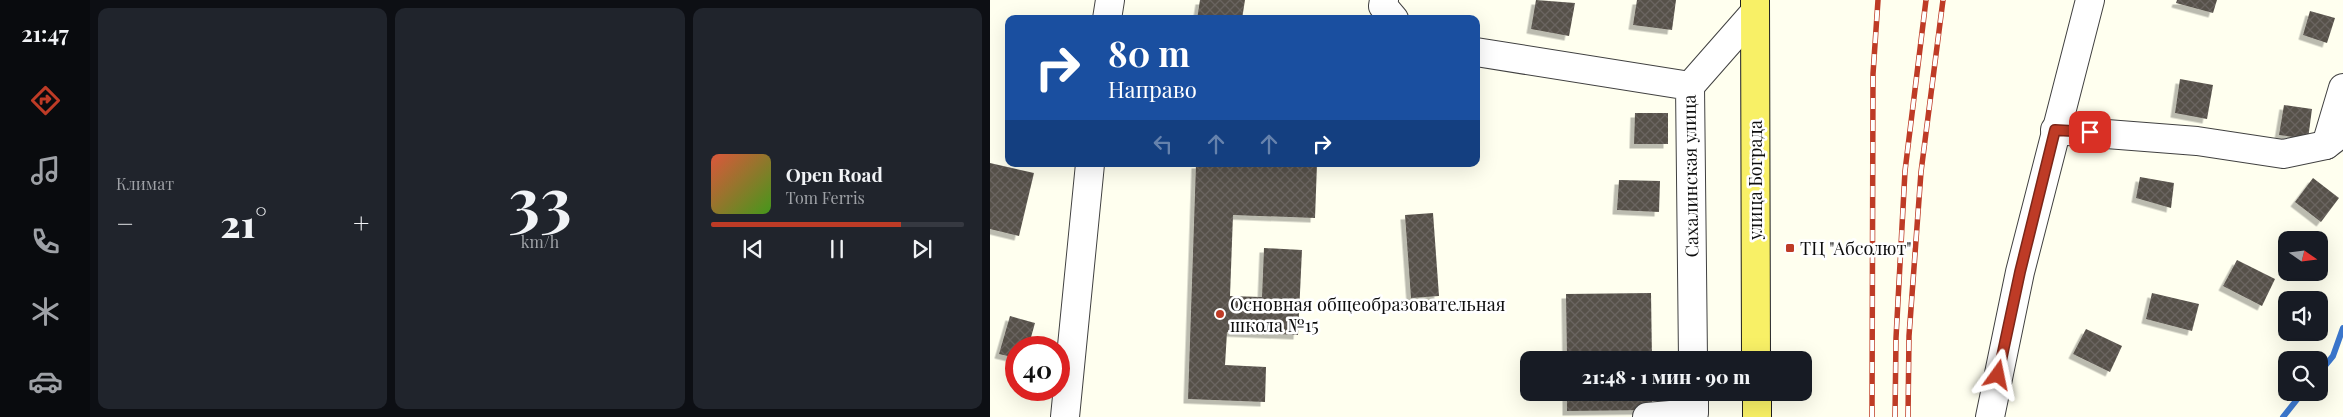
<!DOCTYPE html>
<html lang="ru">
<head>
<meta charset="utf-8">
<style>
  body { margin:0; font-family:"Playfair Display",serif; background:#20242c; color:#f1f3f6; height:100vh; display:flex; flex-direction:column; font-size:19px; white-space:nowrap }
  * { box-sizing:border-box; margin:0 }
  p { font-size:16px; color:#9ea1a6 }
  .icon { flex:none; width:28px; height:28px; fill:none; stroke:currentColor; stroke-width:2; stroke-linecap:round; stroke-linejoin:round }
  .map { position:relative; flex:1; overflow:hidden }
  .drawer { display:flex; flex-direction:column; gap:8px; padding:8px; background:#0d0f14; width:900px }
  .drawer>* { flex:none }
  .guide { position:absolute; left:15px; top:15px; width:475px; height:152px; border-radius:10px; box-shadow:0 5px 20px #0002; background:#1a4fa0; color:#fff; overflow:hidden }
  .needle { width:32px; rotate:104deg }
  .controls { position:absolute; left:1288px; top:231px; display:grid; gap:10px }
  .controls a { display:grid; place-items:center; width:50px; height:50px; border-radius:10px; background:#171b24; box-shadow:0 5px 20px #0002; font-size:25px }
  .speed { position:absolute; left:15px; top:336px; display:flex; gap:10px; font-size:25px; font-weight:700; text-align:center }
  .speed>* { display:grid; place-content:center; width:65px; height:65px; border-radius:50%; background:#171b24; box-shadow:0 5px 20px #0002; line-height:1 }
  .speed .limit { border:8px solid #d22; background:#fff; color:#111 }
  .pin { position:absolute; display:grid; place-items:center; width:42px; height:42px; color:#fff; margin:-21px; border-radius:10px; box-shadow:0 2px 8px #0006 }
  .me { position:absolute; width:55px; margin:-28px; rotate:12deg; stroke-linejoin:round; filter:drop-shadow(0 0 4px #0008) }
  .turn { display:flex; align-items:center; gap:18px; height:105px; padding:0 20px; font-size:22px }
  .turn .icon { width:65px; height:65px; stroke-width:2.5 }
  .turn b { display:block; font-size:35px; line-height:42px }
  .lanes { display:flex; align-items:center; height:48px; padding:0 20px; background:#0003; justify-content:center; gap:25px; direction:ltr }
  .lanes .off { opacity:.35 }
  .big { font-size:38px; font-weight:800; line-height:1.1 }
  .drawer .card { flex:1; display:flex; flex-direction:column; justify-content:center; gap:8px; min-width:0; padding:0 18px; border-radius:10px; background:#20242c }
  .drawer .dial { align-items:center; gap:0 }
  .dial b { font-size:65px; line-height:1 }
  .song { display:flex; align-items:center; gap:15px }
  .cover { width:60px; height:60px; border-radius:8px; background:linear-gradient(135deg,hsl(10 70% 55%),hsl(100 70% 35%)) }
  .played { height:5px; border-radius:2px; background:linear-gradient(90deg,#be3b26 75%,#363941 75%) }
  .keys { display:flex; justify-content:space-around; direction:ltr }
  .heat { display:flex; justify-content:space-between; align-items:center; font-size:28px; direction:ltr }
  .drawer .tiles { flex:1; display:grid; gap:8px; grid-template-columns:repeat(3,1fr) }
  .trip { position:absolute; left:530px; top:351px; width:292px; height:50px; border-radius:10px; background:#171b24; box-shadow:0 5px 20px #0002; font-weight:800; line-height:50px; text-align:center }
  main { display:flex; flex:1; min-height:0 }
  .tab-bar { display:flex; flex-direction:column; width:90px; justify-content:space-around; align-items:center; background:#090b0e; color:#9ea1a6 }
  .tab-bar .icon { width:35px; height:35px }
  .tab-bar .current { color:#be3b26 }
  .tab-bar b { font-size:22px; color:#f1f3f6 }
  .map>svg:first-child { display:block }
  .lines { fill:none; stroke-linecap:round; stroke-linejoin:round }
  .stream { stroke:#3b77cd; stroke-width:6 }
  .building { fill:url(#building-cross-hatch); filter:url(#shadow) }
  .minor-casing { stroke:#414141; stroke-width:30 }
  .major-casing { stroke:#1f1f1f; stroke-width:30 }
  .minor { stroke:#fff; stroke-width:28 }
  .major { stroke:#f8f066; stroke-width:28 }
  .rail-casing { stroke:#be3b26; stroke-width:5.5 }
  .rail { stroke:#fff; stroke-width:4; stroke-dasharray:11; stroke-linecap:butt }
  .route-casing { stroke:#7c2619; stroke-width:12 }
  .route { stroke:#be3b26; stroke-width:9 }
  .poi-dot { fill:#be3b26; stroke:#fff; stroke-width:2 }
  .labels { text-anchor:middle; dominant-baseline:central; stroke-width:5; stroke-linejoin:round; paint-order:stroke }
  .street-label { font-size:18px; fill:#0e0e0e; stroke:#fff }
  .poi-label { font-size:18px; fill:#0e0e0e; stroke:#fff; text-anchor:start }
</style>
</head>
<body>
<main>
<nav class="tab-bar">
<b>21:47</b>
<svg class="icon current" aria-label="directions" viewBox="0 0 24 24"><path d="M12 3l9 9-9 9-9-9zM9 14v-3h6M13 9l2 2-2 2"/></svg>
<svg class="icon" aria-label="music" viewBox="0 0 24 24"><path d="M9 18V5l10-2v13"/><circle cx="6" cy="18" r="3"/><circle cx="16" cy="16" r="3"/></svg>
<svg class="icon" aria-label="phone" viewBox="0 0 24 24"><path d="M5 4h4l2 5-3 2q2 4 5 5l2-3 5 2v4C11 20 4 13 5 4z"/></svg>
<svg class="icon" aria-label="climate" viewBox="0 0 24 24"><path d="M12 3v18M4 7l16 10M4 17L20 7"/></svg>
<svg class="icon" aria-label="car" viewBox="0 0 24 24"><path d="M5 17H2v-5l4-1 3-4h7l3 4 3 1v5h-3M9 17h6M6 11h13"/><circle cx="7" cy="17" r="2"/><circle cx="17" cy="17" r="2"/></svg>
</nav>
<section class="drawer">
<div class="tiles">
<div class="card"><p>Климат</p>
<div class="heat"><a>−</a><b class="big">21°</b><a>+</a></div>
</div>
<div class="card dial"><b>33</b><p>km/h</p></div>
<div class="card">
<div class="song"><i class="cover"></i><div><b>Open Road</b><p>Tom Ferris</p></div></div>
<div class="played"></div>
<div class="keys"><svg class="icon" aria-label="previous" viewBox="0 0 24 24"><path d="M18 5L8 12l10 7zM5 5v14"/></svg><svg class="icon" aria-label="pause" viewBox="0 0 24 24"><path d="M8 5v14M16 5v14"/></svg><svg class="icon" aria-label="next" viewBox="0 0 24 24"><path d="M6 5l10 7-10 7zM19 5v14"/></svg></div>
</div>
</div>
</section>
<div class="map">
<svg width="1353" height="417" viewBox="0 0 1353 417">
  <defs>
    <pattern id="building-cross-hatch" width="8" height="8" patternUnits="userSpaceOnUse" patternTransform="scale(1.25)"><rect width="8" height="8" fill="#57514a"/><path d="M0 0l8 8M0 8l8-8" fill="none" stroke="#6a6560"/></pattern>
    <filter id="shadow"><feDropShadow dx="-4.5" dy="4.5" stdDeviation="0" flood-color="#0004"/></filter>
  </defs>
  <rect width="100%" height="100%" fill="#ffffef"/>
  <g class="lines">
    <g class="stream">
      <path d="M 1329,373 L 1343,356 L 1353,328"/>
      <path d="M 1293,417 L 1313,392"/>
    </g>
  </g>
  <g class="building">
    <path d="M 210,0 L 255,0 L 252,19 L 207,19 Z"/>
    <path d="M 546,0 L 585,3 L 579,36 L 541,29 Z"/>
    <path d="M 647,0 L 686,0 L 682,30 L 643,25 Z"/>
    <path d="M 1187,0 L 1227,0 L 1223,13 L 1186,3 Z"/>
    <path d="M 1320,11 L 1345,18 L 1337,43 L 1313,35 Z"/>
    <path d="M 1190,79 L 1223,85 L 1217,119 L 1185,113 Z"/>
    <path d="M 1294,105 L 1322,109 L 1318,139 L 1289,135 Z"/>
    <path d="M 645,113 L 678,113 L 678,144 L 644,144 Z"/>
    <path d="M 0,163 L 44,173 L 29,236 L 0,229 Z"/>
    <path d="M 206,164 L 327,164 L 325,218 L 243,215 L 240,296 L 272,297 L 274,248 L 312,250 L 308,335 L 237,332 L 235,365 L 276,367 L 275,402 L 198,399 Z"/>
    <path d="M 1150,177 L 1184,183 L 1181,208 L 1146,198 Z"/>
    <path d="M 1323,178 L 1349,198 L 1331,222 L 1305,202 Z"/>
    <path d="M 629,180 L 670,181 L 669,212 L 627,210 Z"/>
    <path d="M 443,213 L 449,296 L 421,298 L 415,215 Z"/>
    <path d="M 1247,260 L 1285,279 L 1272,306 L 1233,286 Z"/>
    <path d="M 661,293 L 662,360 L 577,360 L 576,294 Z"/>
    <path d="M 1162,293 L 1209,304 L 1202,331 L 1156,319 Z"/>
    <path d="M 20,316 L 45,323 L 38,348 L 26,348 L 26,358 L 9,354 Z"/>
    <path d="M 1096,329 L 1132,346 L 1120,372 L 1083,354 Z"/>
    <path d="M 577,392 L 662,392 L 662,410 L 577,411 Z"/>
  </g>
  <g class="lines">
    <g class="minor-casing">
      <g id="minor">
        <path d="M 394,0 L 393,6 L 404,19"/>
        <path d="M 117,19 L 120,0"/>
        <path d="M 486,52 L 700,86 L 703,360"/>
        <path d="M 700,86 L 765,12"/>
        <path d="M 1065,130 L 1207,141 L 1293,154 L 1336,145 L 1353,132"/>
        <path d="M 1336,145 L 1353,88"/>
        <path d="M 75,417 L 100,164"/>
        <path d="M 657,417 L 704,413 L 704,392"/>
        <path d="M 1000,417 L 1030,272 L 1100,0"/>
      </g>
    </g>
    <g class="major-casing">
      <g id="major">
        <path d="M 765,0 L 766,360"/>
        <path d="M 767,392 L 767,417"/>
      </g>
    </g>
    <use href="#minor" class="minor"/>
    <use href="#major" class="major"/>
    <g class="rail-casing">
      <g id="rail">
        <path d="M 882,417 L 883,74 L 888,0"/>
        <path d="M 905,417 L 906,338 L 915,171 L 936,0"/>
        <path d="M 918,417 L 919,336 L 931,172 L 953,0"/>
      </g>
    </g>
    <use href="#rail" class="rail"/>
  </g>
  <g class="lines">
    <g class="route-casing">
      <path id="route" d="M 1008,375 L 1030,272 L 1065,130 L 1100,132"/>
    </g>
    <use href="#route" class="route"/>
  </g>
  <g class="poi-dot">
    <rect x="795" y="243" width="10" height="10" rx="2.5"/>
    <circle cx="230" cy="314" r="5"/>
  </g>
  <g class="labels">
    <g class="street-label">
      <text transform="translate(700 176) rotate(-91)">Сахалинская улица</text>
      <text transform="translate(765 180) rotate(-90)">улица Бограда</text>
    </g>
    <g class="poi-label">
      <text x="810" y="248">ТЦ "Абсолют"</text>
      <text x="240" y="304">Основная общеобразовательная<tspan x="240" dy="21">школа №15</tspan></text>
    </g>
  </g>
</svg>
<div class="controls">
<a><svg class="needle" viewBox="-14 -14 28 28"><path d="M0-13l5 13h-10z" fill="#e53935"/><path d="M0 13l5-13h-10z" fill="#9ea1a6"/></svg></a>
<a><svg class="icon" aria-label="sound" viewBox="0 0 24 24"><path d="M4 9h4l5-4v14l-5-4H4zM17 9q2 3 0 6"/></svg></a>
<a><svg class="icon" aria-label="search" viewBox="0 0 24 24"><circle cx="10" cy="10" r="6"/><path d="M15 15l6 6"/></svg></a>
</div>
<div class="speed"><div class="limit">40</div></div>
<div class="pin" style="left:1100px;top:132px;background:#d93025"><svg class="icon" aria-label="arrive" viewBox="0 0 24 24"><path d="M6 21V4h12l-3 4 3 4H6"/></svg></div>
<svg class="me" style="left:1008px;top:375px" viewBox="-20 -20 40 40"><path d="M0-17L14 15 0 8-14 15z" fill="#be3b26" stroke="#fff" stroke-width="4"/></svg>
<div class="trip">21:48 · 1 мин · 90 m</div>
<div class="guide">
<div class="turn"><svg class="icon" aria-label="right" viewBox="0 0 24 24"><path d="M7 20v-9h11M14 6l5 5-5 5"/></svg><div><b>80 m</b>Направо</div></div>
<div class="lanes"><svg class="icon off" aria-label="left" viewBox="0 0 24 24"><path d="M17 20v-9H6M10 6l-5 5 5 5"/></svg><svg class="icon off" aria-label="ahead" viewBox="0 0 24 24"><path d="M12 20V5M6 11l6-6 6 6"/></svg><svg class="icon off" aria-label="ahead" viewBox="0 0 24 24"><path d="M12 20V5M6 11l6-6 6 6"/></svg><svg class="icon" aria-label="right" viewBox="0 0 24 24"><path d="M7 20v-9h11M14 6l5 5-5 5"/></svg></div>
</div>
</div>
</main>
</body>
</html>
